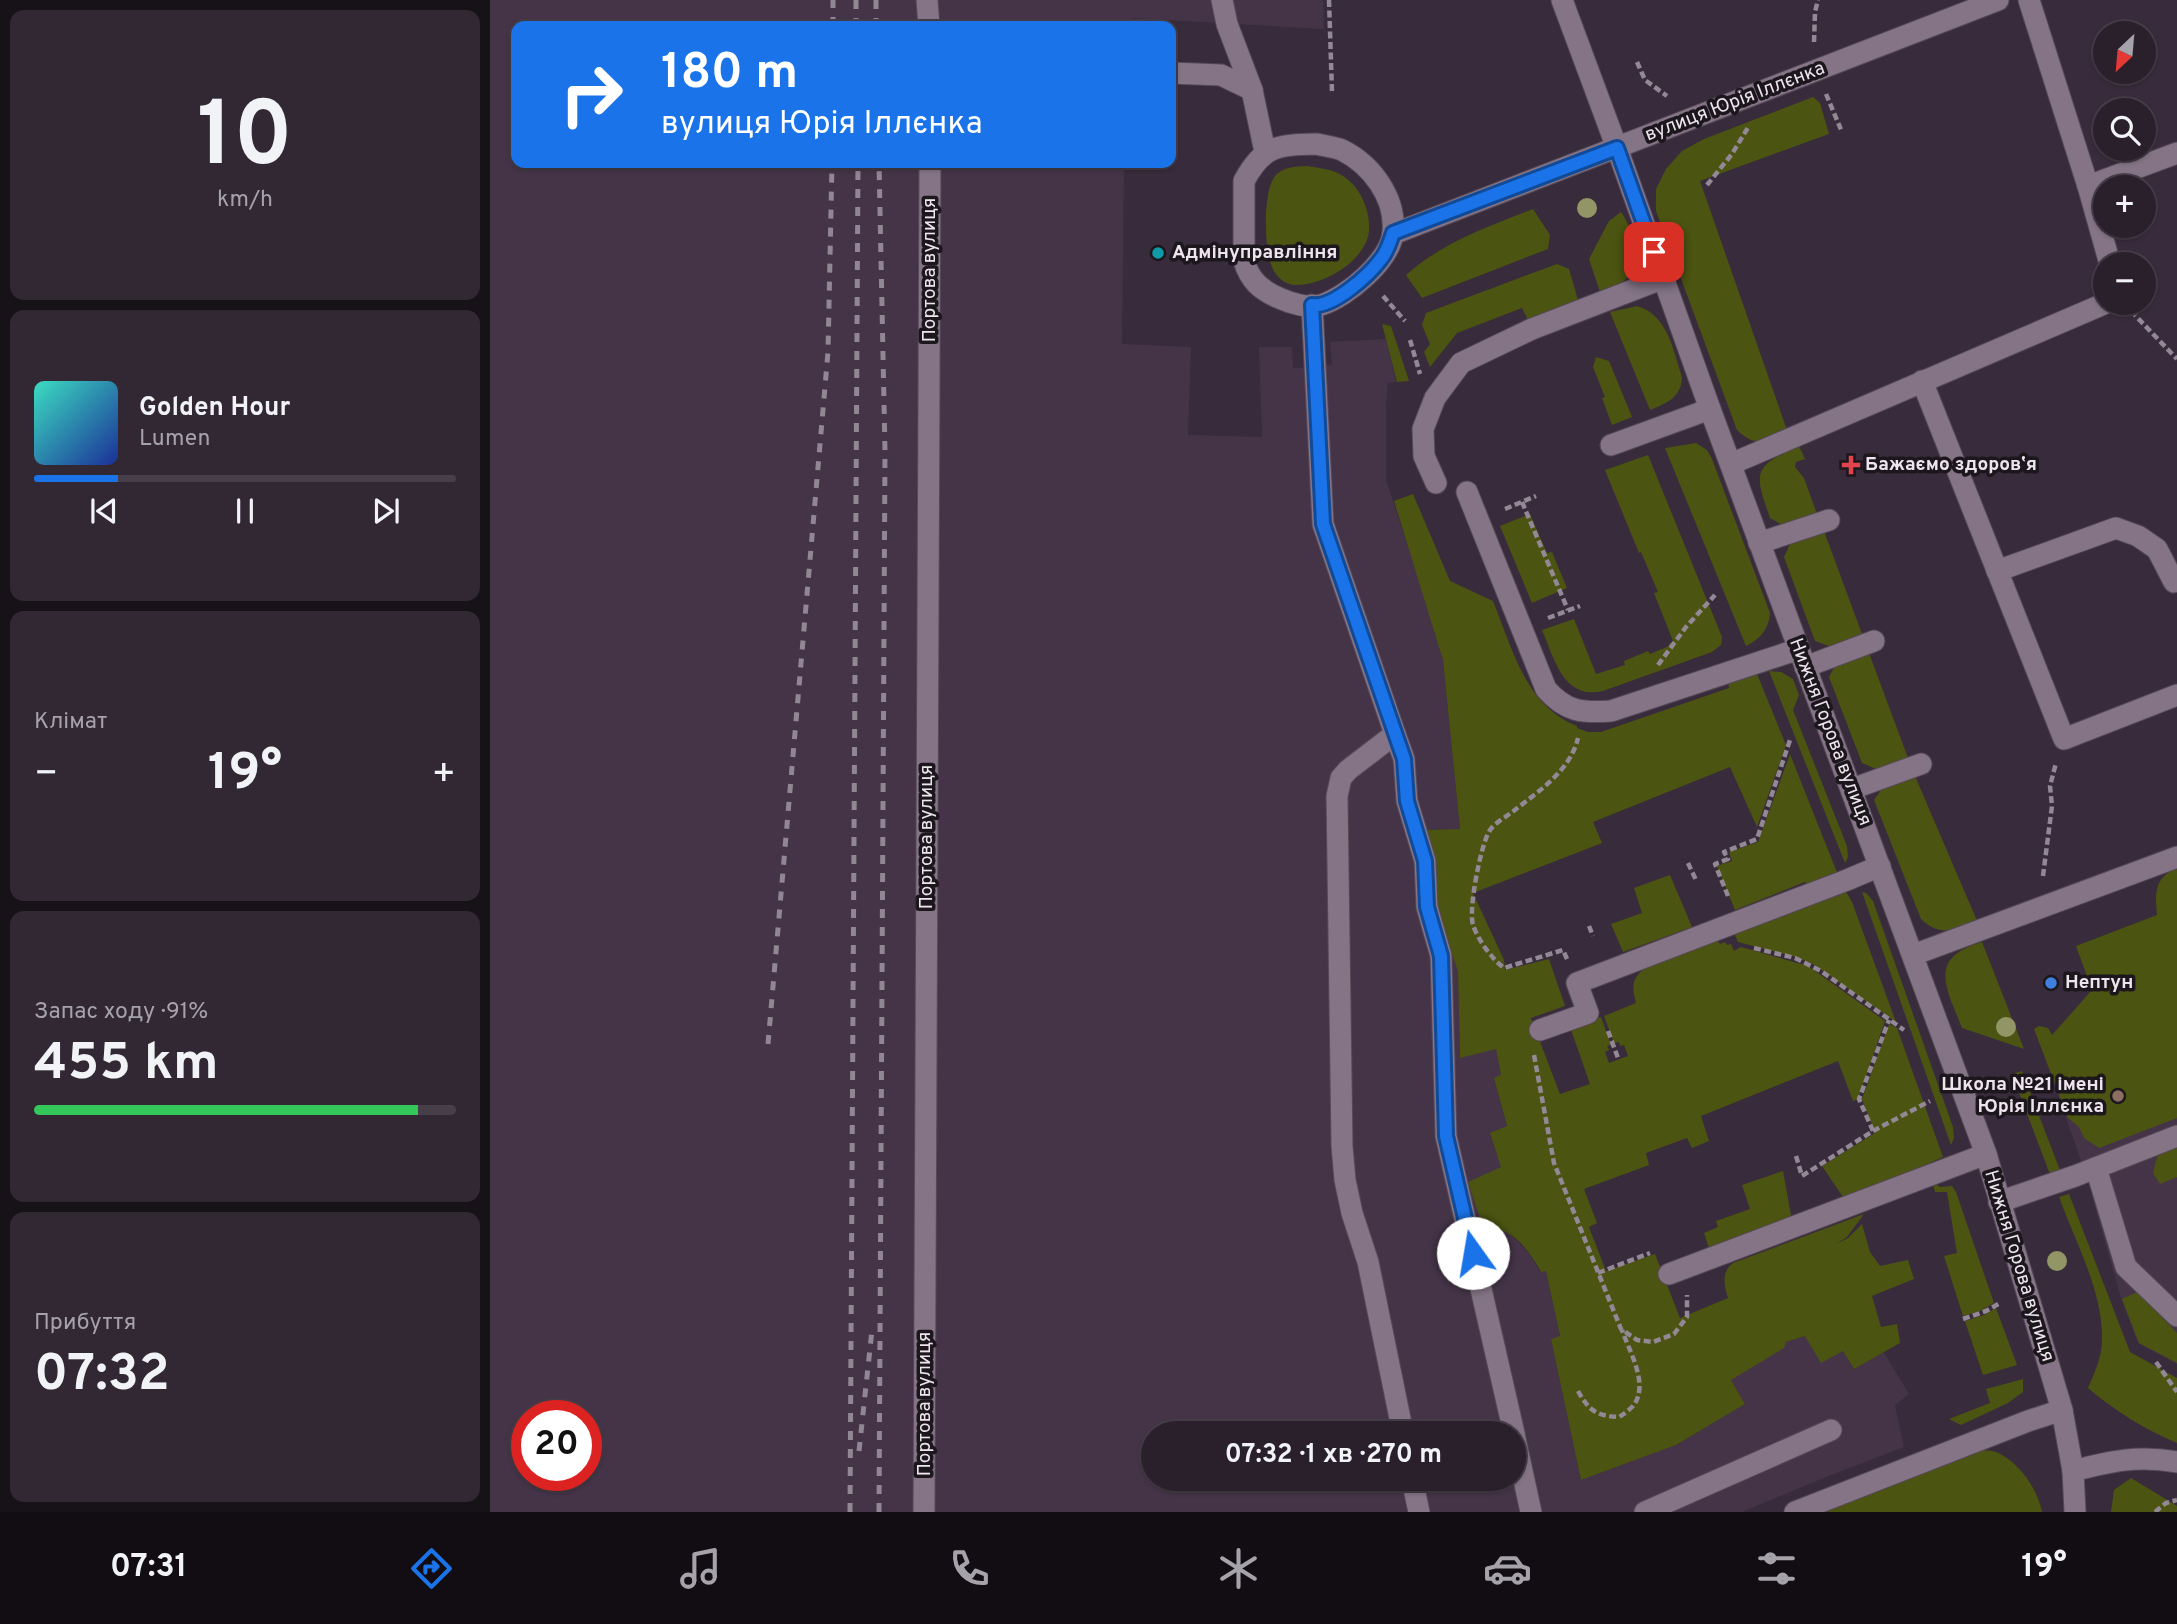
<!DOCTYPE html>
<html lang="uk">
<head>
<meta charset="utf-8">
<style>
  body { margin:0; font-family:Overpass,sans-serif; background:#322834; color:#f1f3f6; height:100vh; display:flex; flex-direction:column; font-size:26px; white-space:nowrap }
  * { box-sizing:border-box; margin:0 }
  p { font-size:23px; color:#a5a3a9 }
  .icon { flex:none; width:38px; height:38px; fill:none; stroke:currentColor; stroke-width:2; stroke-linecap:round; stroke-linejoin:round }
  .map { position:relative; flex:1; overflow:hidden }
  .sheet { display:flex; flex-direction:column; gap:10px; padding:10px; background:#171218; width:490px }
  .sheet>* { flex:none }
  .guide { position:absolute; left:21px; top:21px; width:665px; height:147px; border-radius:14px; box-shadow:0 2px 5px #0004,0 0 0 2px #463e48; background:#1a73e8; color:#fff; overflow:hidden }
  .needle { width:46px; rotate:206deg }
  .buttons { position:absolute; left:1603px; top:21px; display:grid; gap:14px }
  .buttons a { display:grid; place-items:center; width:63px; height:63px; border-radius:50%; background:#2a202c; box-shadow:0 2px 5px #0004,0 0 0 2px #463e48; font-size:35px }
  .speed { position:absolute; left:21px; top:1400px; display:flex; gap:14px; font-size:35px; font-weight:700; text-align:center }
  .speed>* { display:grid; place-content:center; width:91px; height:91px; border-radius:50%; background:#2a202c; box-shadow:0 2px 5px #0004,0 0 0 2px #463e48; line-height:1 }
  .speed .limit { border:10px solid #d22; background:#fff; color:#111 }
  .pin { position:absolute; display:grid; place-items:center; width:60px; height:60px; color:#fff; margin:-30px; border-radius:14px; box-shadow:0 4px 10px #0006 }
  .me { position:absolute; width:77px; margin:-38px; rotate:347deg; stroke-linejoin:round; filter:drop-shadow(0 0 5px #0008) }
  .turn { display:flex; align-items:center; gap:24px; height:147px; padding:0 35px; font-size:32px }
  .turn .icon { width:91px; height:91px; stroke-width:2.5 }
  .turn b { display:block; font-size:49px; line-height:60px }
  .big { font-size:52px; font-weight:700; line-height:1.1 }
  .sheet .tile { flex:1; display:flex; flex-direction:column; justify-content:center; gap:10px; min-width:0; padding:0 24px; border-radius:14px; background:#322834 }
  .sheet .dial { align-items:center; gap:0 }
  .dial b { font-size:91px; line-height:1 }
  .song { display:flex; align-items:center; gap:21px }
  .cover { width:84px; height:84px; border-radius:10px; background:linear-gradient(135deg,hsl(170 70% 55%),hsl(230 70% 35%)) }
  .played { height:7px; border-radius:4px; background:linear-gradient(90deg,#1a73e8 20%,#463e48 20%) }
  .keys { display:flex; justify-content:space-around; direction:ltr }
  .heat { display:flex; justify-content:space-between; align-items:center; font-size:38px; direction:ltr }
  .charge { height:10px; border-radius:5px; background:linear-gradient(90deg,#34c759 91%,#463e48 0) }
  .trip { position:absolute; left:651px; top:1421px; width:385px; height:70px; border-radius:35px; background:#2a202c; box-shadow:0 2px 5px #0004,0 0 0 2px #463e48; font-weight:700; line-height:70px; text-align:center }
  .menu { display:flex; height:112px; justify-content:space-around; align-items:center; background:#110d12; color:#a5a3a9 }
  .menu .icon { width:49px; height:49px }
  .menu .on { color:#1a73e8 }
  .menu b { font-size:32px; color:#f1f3f6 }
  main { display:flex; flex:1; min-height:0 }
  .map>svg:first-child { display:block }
  .built { fill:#453448; fill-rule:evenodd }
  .green { fill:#4c5411 }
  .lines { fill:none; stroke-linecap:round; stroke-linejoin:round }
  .minor-casing { stroke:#554957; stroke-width:23 }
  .path { stroke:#938895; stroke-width:4.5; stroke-dasharray:7 3.5; stroke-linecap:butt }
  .minor { stroke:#847486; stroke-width:21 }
  .rail { stroke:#918693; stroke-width:5; stroke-dasharray:9 9; stroke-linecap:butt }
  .tree { fill:#929566 }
  .route-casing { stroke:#114b97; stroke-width:18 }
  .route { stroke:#1a73e8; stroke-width:12 }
  .culture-dot { fill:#0f9aa8; stroke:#1c161d; stroke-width:2.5 }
  .health-dot { fill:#e0444e; stroke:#1c161d; stroke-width:2.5 }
  .shop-dot { fill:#3f7fe0; stroke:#1c161d; stroke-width:2.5 }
  .education-dot { fill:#8d6e63; stroke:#1c161d; stroke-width:2.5 }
  .labels { text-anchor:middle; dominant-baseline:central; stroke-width:7; stroke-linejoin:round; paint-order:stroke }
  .street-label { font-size:19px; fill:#ede4ee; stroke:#1c161d }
  .poi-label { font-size:19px; font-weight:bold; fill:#ede4ee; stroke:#1c161d; text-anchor:start }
</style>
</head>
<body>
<main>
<section class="sheet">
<div class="tile dial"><b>10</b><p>km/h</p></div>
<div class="tile">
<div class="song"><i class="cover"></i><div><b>Golden Hour</b><p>Lumen</p></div></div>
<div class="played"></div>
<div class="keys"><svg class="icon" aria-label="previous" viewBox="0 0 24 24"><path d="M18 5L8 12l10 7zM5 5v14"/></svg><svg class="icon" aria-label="pause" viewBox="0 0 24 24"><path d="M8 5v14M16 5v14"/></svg><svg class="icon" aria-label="next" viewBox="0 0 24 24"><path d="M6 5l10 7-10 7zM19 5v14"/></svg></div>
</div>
<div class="tile"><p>Клімат</p>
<div class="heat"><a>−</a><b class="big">19°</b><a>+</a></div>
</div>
<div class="tile"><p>Запас ходу · 91%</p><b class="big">455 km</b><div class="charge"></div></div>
<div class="tile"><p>Прибуття</p><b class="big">07:32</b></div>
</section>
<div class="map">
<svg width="1687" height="1512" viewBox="0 0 1687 1512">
  <rect width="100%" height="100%" fill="#382b3b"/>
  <g class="built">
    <path d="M 0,0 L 833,0 L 834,29 L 642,18 L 642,26 L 26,26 L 26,163 L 634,163 L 632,344 L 701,347 L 698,435 L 772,437 L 769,347 L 802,347 L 803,368 L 826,367 L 842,365 L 840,342 L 896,339 L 906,382 L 898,383 L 896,406 L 896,480 L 932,589 L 953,660 L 970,829 L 936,830 L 938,843 L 945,855 L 945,902 L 968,972 L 970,1057 L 1006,1048 L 1011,1076 L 1004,1078 L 1017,1127 L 1000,1134 L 1012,1167 L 979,1182 L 1006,1229 L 1017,1231 L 1039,1253 L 1050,1272 L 1056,1271 L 1070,1337 L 1061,1339 L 1091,1480 L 1186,1445 L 1255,1404 L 1241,1380 L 1296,1342 L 1315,1336 L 1353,1351 L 1364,1369 L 1393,1351 L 1419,1394 L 1405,1405 L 1414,1447 L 1341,1475 L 1252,1512 L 0,1512 ZM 37,1416 L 96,1416 L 96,1475 L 37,1475 ZM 663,1433 L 1024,1433 L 1024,1479 L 663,1479 Z"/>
    <path d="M 1687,898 L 1687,1364 L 1648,1343 L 1631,1298 L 1595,1172 L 1552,1049 Z"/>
  </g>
  <g class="green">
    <path d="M 1323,97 L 1330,103 L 1339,134 L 1210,181 L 1298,433 C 1274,440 1267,449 1247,430 L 1166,211 L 1166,189 L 1176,169 L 1192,151 L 1214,139 Z"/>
    <path d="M 817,166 C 829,168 843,169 853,176 C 871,187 883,215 878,237 C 870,264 833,285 806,285 C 795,285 786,277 782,267 C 774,250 772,186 787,174 C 796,166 806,167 817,166 Z"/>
    <path d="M 1043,209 L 1060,235 L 1058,249 L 932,298 L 916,275 C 953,242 997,227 1043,209 Z"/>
    <path d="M 1131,212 C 1144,231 1156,267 1131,283 C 1125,287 1117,289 1110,292 L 1099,259 L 1119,221 Z"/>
    <path d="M 1067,264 L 1079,269 L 1088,300 L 1038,320 L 1032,308 L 967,333 L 940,367 L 934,352 L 940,344 L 932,325 L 936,313 Z"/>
    <path d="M 1147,306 C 1178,315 1183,350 1192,377 C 1191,398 1177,403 1160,410 L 1120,312 Z"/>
    <path d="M 892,324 L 901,326 L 919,381 L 907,382 Z"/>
    <path d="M 1106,357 L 1119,361 L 1142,417 L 1122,425 L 1112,398 L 1115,397 L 1103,367 Z"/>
    <path d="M 1206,443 L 1217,450 L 1222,459 L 1280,613 C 1279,629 1270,639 1256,646 L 1175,448 Z"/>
    <path d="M 1309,446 L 1315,459 L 1306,462 L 1305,467 L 1314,478 L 1327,514 L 1294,526 L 1280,518 C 1264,472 1262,467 1309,446 Z"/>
    <path d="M 1158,455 L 1232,637 L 1231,645 L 1222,652 L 1113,691 C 1073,700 1065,660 1052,630 L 1084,619 L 1106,674 L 1135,665 L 1134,661 L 1158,651 L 1160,654 L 1179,646 L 1179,644 L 1183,641 L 1164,593 L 1168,592 L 1151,552 L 1149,553 L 1115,470 Z"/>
    <path d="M 923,494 L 960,581 L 1003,601 C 1022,647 1035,706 1087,726 L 1087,728 L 1098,732 L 1111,732 L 1239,688 L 1238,683 L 1267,674 L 1296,745 L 1267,827 L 1240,767 L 1103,822 L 1112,843 L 983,893 L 1014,960 L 1015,970 L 1059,959 L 1075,1006 L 1041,1018 L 1070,1094 L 1100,1084 L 1080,1027 L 1111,1017 L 1121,1045 L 1117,1046 L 1119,1050 L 1115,1052 L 1119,1063 L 1138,1056 L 1134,1045 L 1130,1046 L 1129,1042 L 1124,1043 L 1114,1016 L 1146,1003 C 1141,985 1142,977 1158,966 L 1227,940 L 1230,944 L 1235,942 L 1237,945 L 1241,944 L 1244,951 L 1251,947 L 1318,966 L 1395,1021 L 1368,1099 L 1363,1101 L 1348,1061 L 1211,1116 L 1219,1141 L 1202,1148 L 1197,1138 L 1156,1153 L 1159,1165 L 1094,1189 L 1107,1223 L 1099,1227 L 1116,1271 L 1165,1254 L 1190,1318 L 1238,1298 C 1234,1285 1231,1272 1243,1263 L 1374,1214 L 1357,1237 L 1346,1244 L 1358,1238 L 1372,1224 L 1380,1252 L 1390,1266 L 1418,1260 L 1424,1279 L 1382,1296 L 1391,1327 L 1407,1324 L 1410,1343 L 1364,1369 L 1353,1351 L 1331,1363 L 1315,1336 L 1296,1342 L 1294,1348 L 1241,1380 L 1255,1404 L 1186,1445 L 1091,1480 L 1061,1339 L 1070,1336 L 1056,1271 L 1051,1272 C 1040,1253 1023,1225 998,1230 L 992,1224 L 978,1182 L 1011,1167 L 1000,1133 L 1017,1126 L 1004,1078 L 1011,1075 L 1006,1049 L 970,1058 L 968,972 L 945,902 L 945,855 L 938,843 L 936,830 L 970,829 L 953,660 L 904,501 Z"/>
    <path d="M 1040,514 L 1057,553 L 1062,552 L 1077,588 L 1042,603 L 1010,526 Z"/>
    <path d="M 1334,531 L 1372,634 L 1339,646 L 1325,641 L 1294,557 L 1300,544 Z"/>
    <path d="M 1379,653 L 1418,758 L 1386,769 L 1372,763 L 1339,677 L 1346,664 Z"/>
    <path d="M 1279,671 L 1291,672 L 1303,679 L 1309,695 L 1303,710 L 1357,846 L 1358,857 L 1355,863 Z"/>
    <path d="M 1300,754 L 1348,875 L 1318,887 L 1315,882 L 1245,910 L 1227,866 L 1242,861 L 1239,852 L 1268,842 Z"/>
    <path d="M 1425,776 L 1488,923 C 1466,930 1449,937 1431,919 L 1384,800 L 1393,787 Z"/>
    <path d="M 1687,869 L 1687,1118 L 1609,1148 L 1594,1138 L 1589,1127 L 1578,1118 L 1544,1029 L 1549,1026 L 1558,1028 L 1562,1035 L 1602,990 L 1586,946 L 1667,915 C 1665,895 1664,876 1687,869 Z"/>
    <path d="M 1180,875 L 1202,927 L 1133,952 L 1121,924 L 1152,913 L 1144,888 Z"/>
    <path d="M 1355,890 L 1362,902 L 1406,1022 L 1323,964 L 1306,957 L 1248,942 L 1244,933 Z"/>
    <path d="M 1372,892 L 1376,893 L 1383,901 L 1463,1127 L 1464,1138 L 1461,1145 Z"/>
    <path d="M 1492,942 L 1534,1049 L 1472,1028 C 1457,989 1436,958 1492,942 Z"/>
    <path d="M 1399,1024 L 1407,1028 L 1453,1157 L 1362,1198 L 1353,1197 L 1332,1166 L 1385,1133 L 1372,1099 Z"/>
    <path d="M 1532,1071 L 1571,1173 L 1561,1177 L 1522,1074 Z"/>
    <path d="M 1687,1147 L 1687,1177 L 1670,1184 L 1663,1173 L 1668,1154 Z"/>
    <path d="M 1293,1171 L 1301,1215 L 1296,1222 L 1220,1251 L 1214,1233 L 1228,1227 L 1226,1221 L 1260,1209 L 1252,1185 Z"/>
    <path d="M 1442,1181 L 1450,1187 L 1462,1186 L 1466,1192 L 1504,1303 L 1490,1311 L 1473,1316 L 1454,1256 L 1467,1253 L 1457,1192 L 1445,1192 Z"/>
    <path d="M 1579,1194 L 1640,1352 L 1687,1378 L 1687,1443 C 1654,1429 1625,1411 1598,1388 C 1605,1372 1613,1355 1612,1336 C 1612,1290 1585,1241 1569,1197 Z"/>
    <path d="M 1645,1293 L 1648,1293 L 1687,1333 L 1687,1363 L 1649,1343 L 1632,1299 Z"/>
    <path d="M 1506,1308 L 1527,1365 L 1493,1375 L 1475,1321 L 1494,1315 Z"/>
    <path d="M 1533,1379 L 1533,1392 L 1518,1403 L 1471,1425 L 1459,1419 L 1500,1403 L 1496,1389 Z"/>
    <path d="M 1484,1450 C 1491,1450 1499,1450 1506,1452 C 1528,1461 1548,1489 1552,1512 L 1327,1512 Z"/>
    <path d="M 1641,1478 L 1687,1506 L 1687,1512 L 1621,1512 L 1624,1490 Z"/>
  </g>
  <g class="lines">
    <g class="minor-casing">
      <g id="minor">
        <path d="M 437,0 L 439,26"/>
        <path d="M 732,0 L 737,24 L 762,90"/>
        <path d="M 1072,0 L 1127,148 L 1220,409 L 1496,1154 L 1572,1410 L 1583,1471 L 1585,1512"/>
        <path d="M 1539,0 L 1598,186 L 1620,264"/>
        <path d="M 681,73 L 731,75 L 762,90 L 775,152"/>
        <path d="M 827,144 C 835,146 845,147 852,150 C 882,165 906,198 903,232 C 901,260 857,297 831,305 C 819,309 800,303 789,298 C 771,290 760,281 754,261 L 754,181 C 773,145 788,145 827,144 Z"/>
        <path d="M 1598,186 L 1687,153"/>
        <path d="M 903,234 L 1508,0"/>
        <path d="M 822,305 L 833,524 L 905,734 L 858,770 L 851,778 L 847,796 L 852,1146 L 855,1180 L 862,1213 L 878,1262 L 913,1433"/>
        <path d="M 1432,381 L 1574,739 L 1687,695"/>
        <path d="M 1121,445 L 1220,409"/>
        <path d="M 1241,464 L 1616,303"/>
        <path d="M 946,483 L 934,456 L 933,429 L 945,398 L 971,363 L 1042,329 L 1174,278"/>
        <path d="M 977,492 L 1056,689 C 1076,712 1092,713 1121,711 L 1309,649"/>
        <path d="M 1269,543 L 1339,520"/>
        <path d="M 1507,571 L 1626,528 L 1648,536 L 1667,549 L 1684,582"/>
        <path d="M 1315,667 L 1384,641"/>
        <path d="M 905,734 L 914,759 L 917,801 L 935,861 L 937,907 L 951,956 L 956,1136 L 1024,1433"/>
        <path d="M 1362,789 L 1431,764"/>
        <path d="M 1423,955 L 1687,857"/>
        <path d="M 1050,1030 L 1098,1013 L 1087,983 L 1357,880 L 1390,866"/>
        <path d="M 1606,1168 L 1636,1267 L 1687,1316"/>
        <path d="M 1509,1202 L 1585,1176 L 1687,1136"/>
        <path d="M 1179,1274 L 1496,1154"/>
        <path d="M 1024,1434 L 1041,1512"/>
        <path d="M 1583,1471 C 1621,1461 1648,1455 1687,1462"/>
        <path d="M 922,1479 L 929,1512"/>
        <path d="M 434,1512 L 440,163"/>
        <path d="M 1155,1512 L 1341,1430"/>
        <path d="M 1305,1512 L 1538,1421 L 1572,1410"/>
      </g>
    </g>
    <g class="path">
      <path d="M 839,0 L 842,92"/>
      <path d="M 1324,42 L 1325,12 L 1328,0"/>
      <path d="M 1147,62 L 1155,80 L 1177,96"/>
      <path d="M 1336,94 L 1352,132"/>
      <path d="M 1217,185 L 1242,154 L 1259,126"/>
      <path d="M 893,296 L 915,321"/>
      <path d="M 1641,311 L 1687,359"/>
      <path d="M 920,340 L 930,374"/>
      <path d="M 1032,502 L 1078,610"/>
      <path d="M 1015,509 L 1046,496"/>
      <path d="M 1058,618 L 1090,606"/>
      <path d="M 1168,665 L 1196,627 L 1225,595"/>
      <path d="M 1198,863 L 1206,880"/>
      <path d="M 1553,876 L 1562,806 L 1560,786 L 1566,763"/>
      <path d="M 1238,896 L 1225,864 L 1238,859 L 1234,852 L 1267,839 L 1300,740"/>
      <path d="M 1099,926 L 1103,936"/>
      <path d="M 1264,948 L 1305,958 L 1331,971 L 1414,1030"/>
      <path d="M 1077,959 L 1073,950 L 1014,968 C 1002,959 988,940 983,925 C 978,910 991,843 1000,830 C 1005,823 1014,818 1021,813 C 1046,793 1080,772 1088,738"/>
      <path d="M 1118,1031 L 1128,1058"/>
      <path d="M 1044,1055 L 1064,1163 L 1131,1329 L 1147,1340 L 1163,1342 L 1184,1334 L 1197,1317 L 1197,1295"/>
      <path d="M 1383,1131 L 1440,1101"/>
      <path d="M 1306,1156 L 1312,1176 L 1383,1131 L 1369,1099 L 1399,1020"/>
      <path d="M 1108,1273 L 1160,1253"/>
      <path d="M 1473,1319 L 1496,1311 L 1510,1303"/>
      <path d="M 1666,1362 L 1687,1392"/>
      <path d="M 1088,1391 C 1099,1411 1107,1416 1129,1417 C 1134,1414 1139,1410 1143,1406 C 1160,1385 1139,1351 1132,1330"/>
      <path d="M 1665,1512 L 1676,1503 L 1687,1500"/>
    </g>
    <use href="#minor" class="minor"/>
    <g class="rail">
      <path d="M 366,0 L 366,26"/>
      <path d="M 386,0 L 386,26"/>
      <path d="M 343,26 L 343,0"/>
      <path d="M 278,1044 L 338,352 L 342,163"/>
      <path d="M 369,1451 L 382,1330"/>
      <path d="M 360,1512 L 368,163"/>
      <path d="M 389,1512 L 395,451 L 389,163"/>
    </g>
  </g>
  <g class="tree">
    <circle cx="1097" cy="208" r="10"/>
    <circle cx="1516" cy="1027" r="10"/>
    <circle cx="1567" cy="1261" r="10"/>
  </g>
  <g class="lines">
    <g class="route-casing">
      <path id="route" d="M 983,1253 L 956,1136 L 951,956 L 937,907 L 935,861 L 917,801 L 914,759 L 833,524 L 822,305 C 843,308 879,275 891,259 C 897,252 900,242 903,233 L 1127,148 L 1164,252"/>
    </g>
    <use href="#route" class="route"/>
  </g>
  <circle class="culture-dot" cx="668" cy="253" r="7"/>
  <path class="health-dot" d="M1357.5 454.5h7v7h7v7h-7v7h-7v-7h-7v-7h7z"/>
  <circle class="shop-dot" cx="1561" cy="983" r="7"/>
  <circle class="education-dot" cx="1628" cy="1096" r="7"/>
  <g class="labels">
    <g class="street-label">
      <text transform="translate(1245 102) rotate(-21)">вулиця Юрія Іллєнка</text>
      <text transform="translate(440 270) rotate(-90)">Портова вулиця</text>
      <text transform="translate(1340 732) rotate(69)">Нижня Горова вулиця</text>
      <text transform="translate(437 837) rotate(-90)">Портова вулиця</text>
      <text transform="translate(1529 1266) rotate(73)">Нижня Горова вулиця</text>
      <text transform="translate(435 1404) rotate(-90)">Портова вулиця</text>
    </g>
    <g class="poi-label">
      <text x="682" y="253">Адмінуправління</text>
      <text x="1375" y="465">Бажаємо здоровʼя</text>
      <text x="1575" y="983">Нептун</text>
      <text x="1614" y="1085" text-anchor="end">Школа №21 імені<tspan x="1614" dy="22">Юрія Іллєнка</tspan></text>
    </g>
  </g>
</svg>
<div class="buttons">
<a><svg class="needle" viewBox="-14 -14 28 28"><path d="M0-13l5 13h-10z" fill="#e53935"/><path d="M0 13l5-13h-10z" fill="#a5a3a9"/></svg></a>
<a><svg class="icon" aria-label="search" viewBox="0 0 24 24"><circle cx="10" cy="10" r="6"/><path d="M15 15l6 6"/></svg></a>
<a>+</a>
<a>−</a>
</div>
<div class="speed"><div class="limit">20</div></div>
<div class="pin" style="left:1164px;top:252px;background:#d93025"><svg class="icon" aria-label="arrive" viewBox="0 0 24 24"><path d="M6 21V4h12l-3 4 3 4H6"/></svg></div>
<svg class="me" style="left:983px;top:1253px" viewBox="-20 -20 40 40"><circle r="19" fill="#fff"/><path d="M0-13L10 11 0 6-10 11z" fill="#1a73e8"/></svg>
<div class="trip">07:32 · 1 хв · 270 m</div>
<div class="guide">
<div class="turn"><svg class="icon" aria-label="right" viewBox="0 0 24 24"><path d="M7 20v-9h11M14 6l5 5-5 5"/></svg><div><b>180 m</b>вулиця Юрія Іллєнка</div></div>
</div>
</div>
</main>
<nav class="menu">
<b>07:31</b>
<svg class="icon on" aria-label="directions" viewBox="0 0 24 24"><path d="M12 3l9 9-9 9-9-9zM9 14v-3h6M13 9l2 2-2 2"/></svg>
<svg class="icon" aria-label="music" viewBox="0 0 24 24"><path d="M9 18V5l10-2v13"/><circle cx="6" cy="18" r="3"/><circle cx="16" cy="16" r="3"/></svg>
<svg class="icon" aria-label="phone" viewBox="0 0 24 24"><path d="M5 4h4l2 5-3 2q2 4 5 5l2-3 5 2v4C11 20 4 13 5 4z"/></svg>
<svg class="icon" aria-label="climate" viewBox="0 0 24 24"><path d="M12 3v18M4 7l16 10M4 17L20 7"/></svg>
<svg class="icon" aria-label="car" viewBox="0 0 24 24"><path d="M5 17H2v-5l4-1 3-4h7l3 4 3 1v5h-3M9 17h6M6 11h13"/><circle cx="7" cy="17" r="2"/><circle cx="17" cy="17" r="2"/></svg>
<svg class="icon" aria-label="filters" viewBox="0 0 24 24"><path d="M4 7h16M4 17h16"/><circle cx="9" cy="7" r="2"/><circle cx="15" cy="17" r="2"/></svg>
<b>19°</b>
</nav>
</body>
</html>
